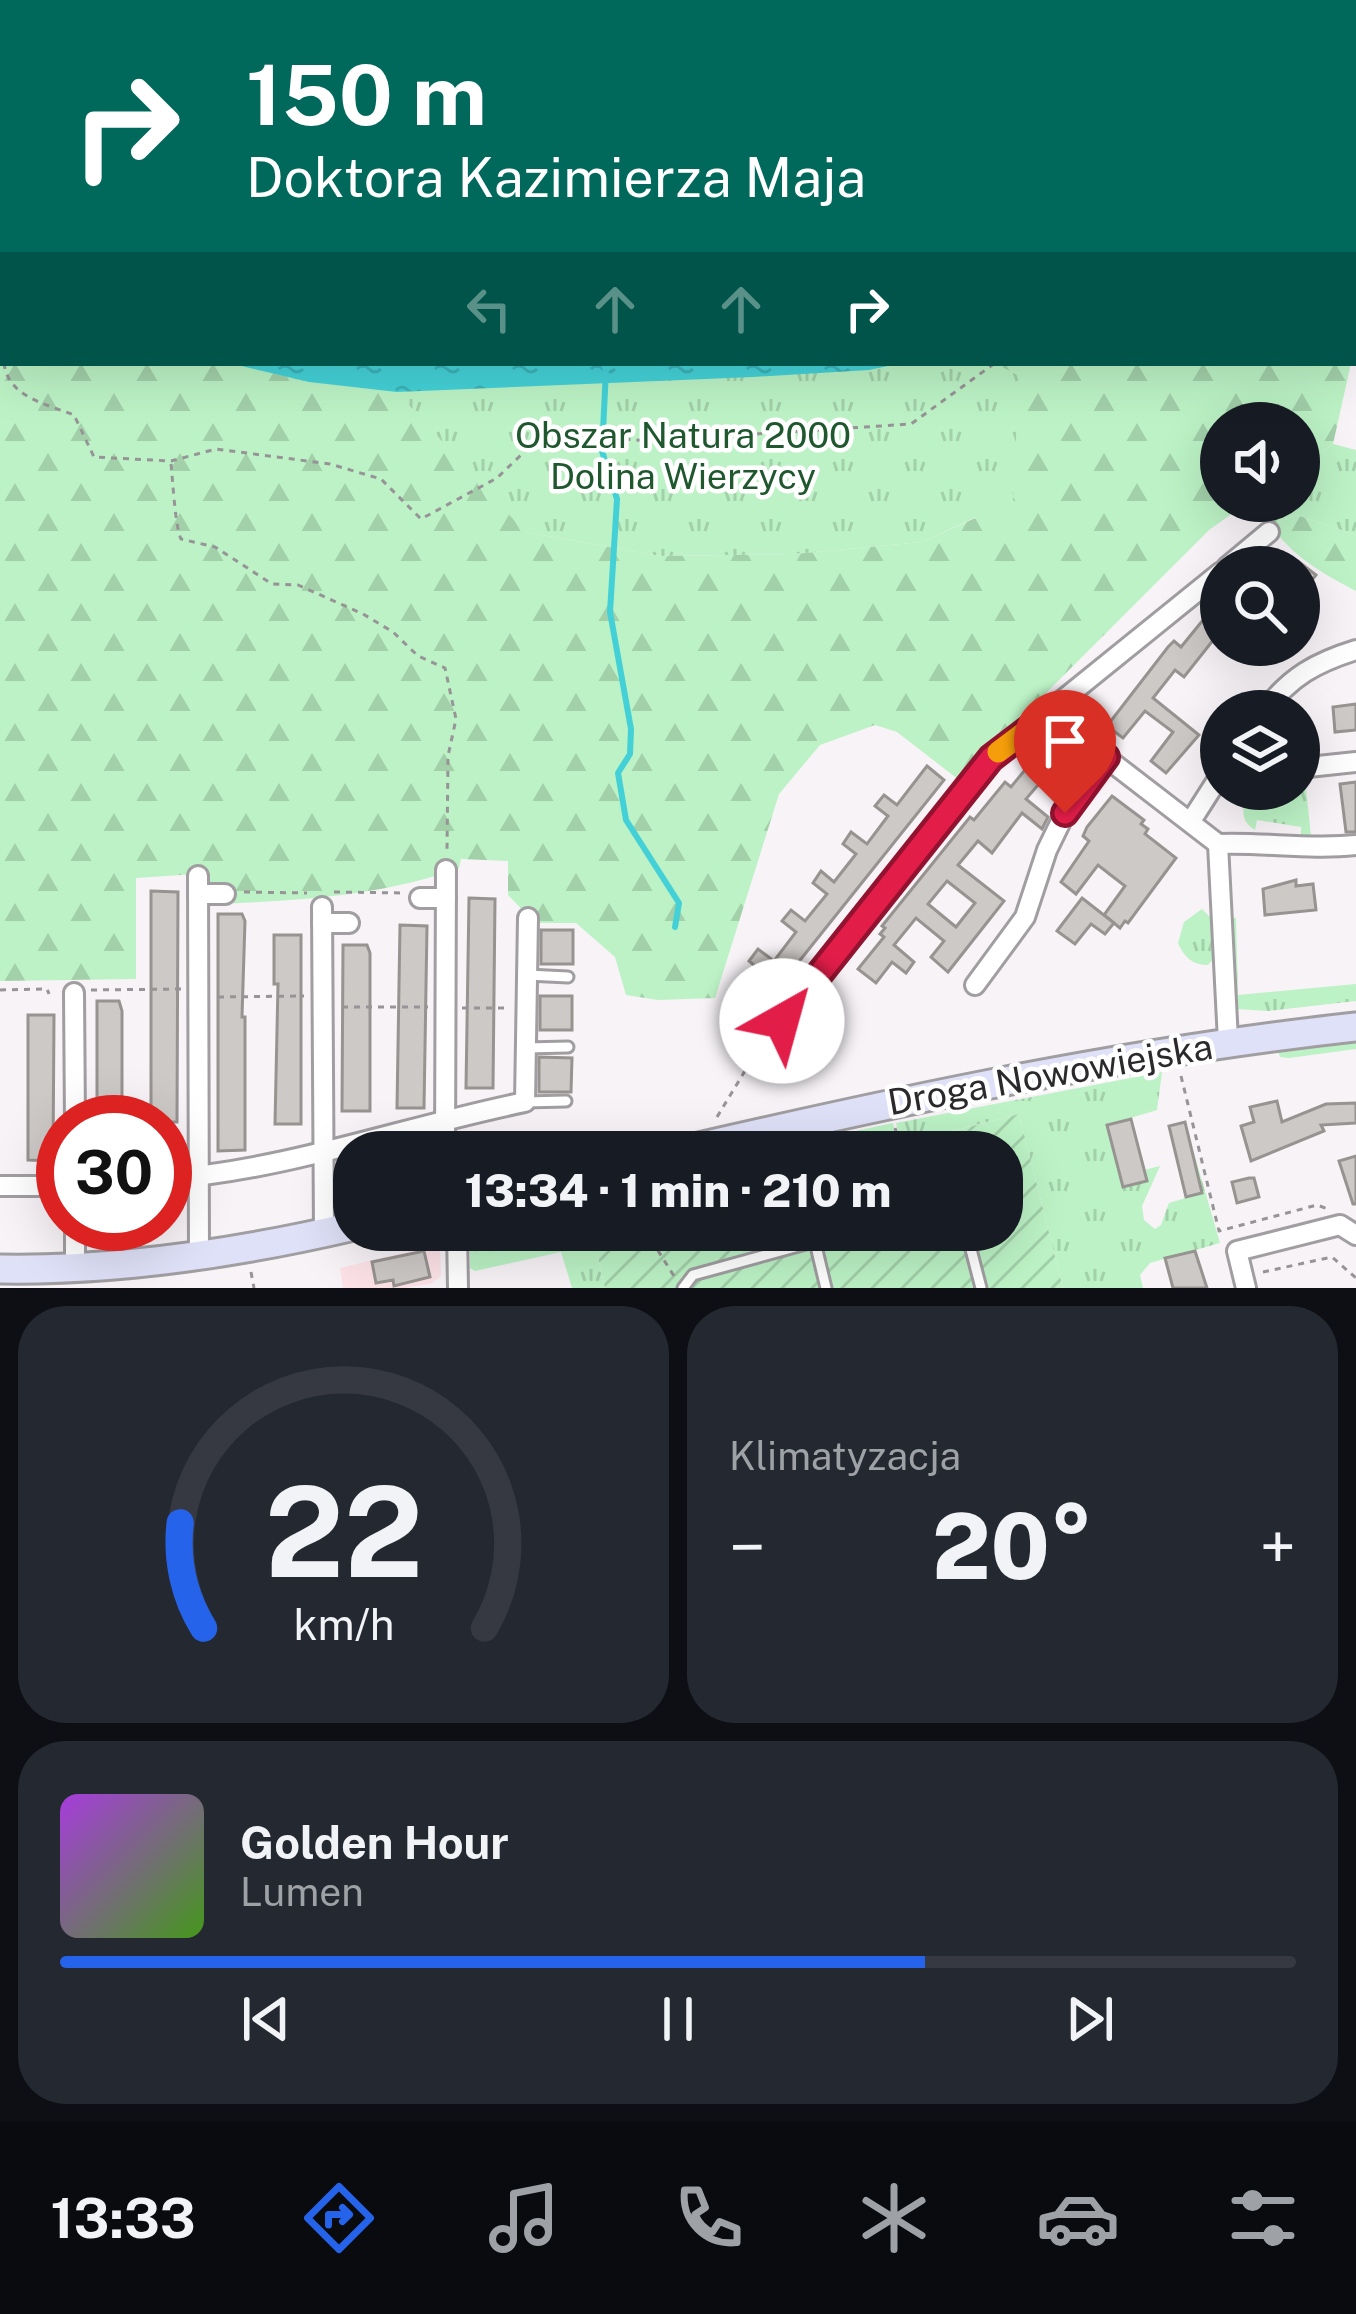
<!DOCTYPE html>
<html lang="pl">
<head>
<meta charset="utf-8">
<style>
  body { margin:0; font-family:"Public Sans",sans-serif; background:#242831; color:#f1f3f6; height:100vh; display:flex; flex-direction:column; font-size:45px; white-space:nowrap }
  * { box-sizing:border-box; margin:0 }
  p { font-size:39px; color:#9ea1a6 }
  .icon { flex:none; width:66px; height:66px; fill:none; stroke:currentColor; stroke-width:2; stroke-linecap:round; stroke-linejoin:round }
  .map { position:relative; height:1288px; overflow:hidden }
  .sheet { display:flex; flex-direction:column; gap:18px; padding:18px; background:#0d0f14; flex:1 }
  .sheet>* { flex:none }
  .top-card { position:absolute; left:0px; top:0px; width:1356px; height:366px; box-shadow:0 12px 48px #0002; background:#00695c; color:#fff; overflow:hidden }
  .buttons { position:absolute; left:1200px; top:402px; display:grid; gap:24px }
  .buttons a { display:grid; place-items:center; width:120px; height:120px; border-radius:50%; background:#171b24; box-shadow:0 12px 48px #0002; font-size:60px }
  .speed { position:absolute; left:36px; top:1095px; display:flex; gap:24px; font-size:60px; font-weight:700; text-align:center }
  .speed>* { display:grid; place-content:center; width:156px; height:156px; border-radius:50%; background:#171b24; box-shadow:0 12px 48px #0002; line-height:1 }
  .speed .limit { border:18px solid #d22; background:#fff; color:#111 }
  .pin { position:absolute; display:grid; place-items:center; width:102px; height:102px; color:#fff; margin:-123px -51px; border-radius:50% 50% 50% 0; rotate:-45deg; box-shadow:0 0 12px #0007 }
  .pin .icon { rotate:45deg }
  .me { position:absolute; width:132px; margin:-66px; rotate:38deg; stroke-linejoin:round; filter:drop-shadow(0 0 9px #0008) }
  .turn { display:flex; align-items:center; gap:42px; height:252px; padding:0 48px; font-size:54px }
  .turn .icon { width:156px; height:156px; stroke-width:2.5 }
  .turn b { display:block; font-size:84px; line-height:102px }
  .lanes { display:flex; align-items:center; height:114px; padding:0 48px; background:#0003; justify-content:center; gap:60px; direction:ltr }
  .lanes .off { opacity:.35 }
  .big { font-size:90px; font-weight:800; line-height:1.1 }
  .sheet .widget { flex:1; display:flex; flex-direction:column; justify-content:center; gap:18px; min-width:0; padding:0 42px; border-radius:48px; background:#242831 }
  .sheet .dial { align-items:center; gap:0 }
  .dial svg { height:312px; overflow:visible; fill:none; stroke:#363941; stroke-width:7; stroke-linecap:round; text-anchor:middle }
  .dial text { fill:#f1f3f6; stroke:none }
  .song { display:flex; align-items:center; gap:36px }
  .cover { width:144px; height:144px; border-radius:18px; background:linear-gradient(135deg,hsl(280 70% 55%),hsl(100 70% 35%)) }
  .played { height:12px; border-radius:6px; background:linear-gradient(90deg,#2563eb 70%,#363941 70%) }
  .keys { display:flex; justify-content:space-around; direction:ltr }
  .heat { display:flex; justify-content:space-between; align-items:center; font-size:66px; direction:ltr }
  .sheet .tiles { flex:1; display:grid; gap:18px; grid-template-columns:1fr 1fr }
  .widget:last-child { grid-column:span 2 }
  .trip { position:absolute; left:333px; top:1131px; width:690px; height:120px; border-radius:48px; background:#171b24; box-shadow:0 12px 48px #0002; font-weight:800; line-height:120px; text-align:center }
  .tabs { display:flex; height:192px; justify-content:space-around; align-items:center; background:#090b0e; color:#9ea1a6 }
  .tabs .icon { width:84px; height:84px }
  .tabs .on { color:#2563eb }
  .tabs b { font-size:54px; color:#f1f3f6 }
  .map>svg:first-child { display:block }
  .commercial { fill:#fde3e8 }
  .grass { fill:url(#grass-tufts) }
  .forest { fill:url(#forest-firs) }
  .garden { fill:url(#garden-furrows) }
  .water { fill:url(#water-ripples) }
  .lines { fill:none; stroke-linecap:round; stroke-linejoin:round }
  .stream { stroke:#43d1d7; stroke-width:6 }
  .building { fill:#cdc9c6; stroke:#979390; stroke-width:3; fill-rule:evenodd }
  .lane-casing { stroke:#a19ea2; stroke-width:15 }
  .street-casing { stroke:#a19ea2; stroke-width:24 }
  .secondary-casing { stroke:#a19ea2; stroke-width:33 }
  .path { stroke:#979497; stroke-width:3; stroke-dasharray:6 6; stroke-linecap:butt }
  .lane { stroke:#fff; stroke-width:9 }
  .street { stroke:#fff; stroke-width:18 }
  .secondary { stroke:#dfe1f8; stroke-width:27 }
  .route-casing { stroke:#92132f; stroke-width:30 }
  .route { stroke:#e11d48; stroke-width:21 }
  .slow { stroke:#f59e0b; stroke-width:21 }
  .labels { text-anchor:middle; dominant-baseline:central; stroke-width:9; stroke-linejoin:round; paint-order:stroke }
  .park-label { font-size:36px; fill:#1f572e; stroke:#fff }
  .street-label { font-size:36px; fill:#2b292b; stroke:#fff }
</style>
</head>
<body>
<div class="map">
<svg width="1356" height="1288" viewBox="0 0 1356 1288">
  <defs>
    <pattern id="grass-tufts" width="24" height="20" patternUnits="userSpaceOnUse" patternTransform="scale(3)"><rect width="24" height="20" fill="#bcf2c5"/><path d="M3 7l-1-3M5 7V3M7 7l1-3M15 17l-1-3M17 17v-4M19 17l1-3" fill="none" stroke="#a2d0a9"/></pattern>
    <pattern id="forest-firs" width="22" height="20" patternUnits="userSpaceOnUse" patternTransform="scale(3)"><rect width="22" height="20" fill="#bcf2c5"/><path d="M5 1l3.5 6h-7zM16 11l3.5 6h-7z" fill="#a2d0a9"/></pattern>
    <pattern id="garden-furrows" width="10" height="10" patternUnits="userSpaceOnUse" patternTransform="scale(3)"><rect width="10" height="10" fill="#bcf2c5"/><path d="M-1 1l2-2M0 10L10 0M9 11l2-2" fill="none" stroke="#a2d0a9"/></pattern>
    <pattern id="water-ripples" width="26" height="14" patternUnits="userSpaceOnUse" patternTransform="scale(3)"><rect width="26" height="14" fill="#43d1d7"/><path d="M2 4q2-2 4 0t4 0M15 11q2-2 4 0t4 0" fill="none" stroke="#3bb3b9"/></pattern>
  </defs>
  <rect width="100%" height="100%" fill="#f7f3f7"/>
  <path class="commercial" d="M 440,1244 L 441,1276 L 430,1284 L 405,1288 L 343,1288 L 340,1268 Z"/>
  <g class="grass">
    <path d="M 92,363 L 1273,363 L 1023,503 L 974,518 L 922,542 L 794,554 L 660,556 L 525,532 Z"/>
    <path d="M 1333,444 L 1356,450 L 1356,535 L 1297,515 L 1271,525 L 1248,502 L 1299,501 L 1299,468 Z"/>
    <path d="M 1299,779 L 1305,779 L 1311,836 L 1301,835 L 1301,827 L 1257,820 L 1255,830 C 1238,820 1243,804 1248,789 L 1299,789 Z"/>
    <path d="M 1202,909 L 1213,920 L 1215,957 L 1208,965 C 1192,965 1184,957 1178,943 L 1184,922 Z"/>
    <path d="M 1233,918 L 1236,918 L 1238,995 L 1356,984 L 1356,1001 L 1268,1011 L 1237,1009 Z"/>
    <path d="M 1211,1031 L 1202,1036 L 885,1094 L 633,1152 L 610,1152 L 996,1067 Z"/>
    <path d="M 1356,1040 L 1356,1049 L 1289,1058 L 1280,1057 L 1277,1047 Z"/>
    <path d="M 1162,1072 L 1157,1110 L 1107,1125 L 1122,1186 L 1146,1181 L 1144,1170 L 1160,1166 L 1142,1206 L 1144,1220 L 1155,1229 L 1161,1225 L 1169,1203 L 1202,1193 L 1185,1122 L 1220,1243 L 1150,1263 L 1140,1275 L 1143,1288 L 1063,1288 L 1019,1114 L 901,1144 L 896,1123 Z"/>
    <path d="M 893,1123 L 898,1145 L 871,1152 L 815,1152 L 830,1145 L 836,1135 Z"/>
    <path d="M 491,1230 L 592,1230 L 605,1288 L 572,1288 L 561,1252 L 475,1271 L 470,1268 L 470,1248 Z"/>
  </g>
  <g class="forest">
    <path d="M 0,0 L 1169,0 L 3,3 L 3,120 Z"/>
    <path d="M 1336,0 L 1356,0 L 1353,354 L 1353,3 L 1335,3 Z"/>
    <path d="M 0,276 L 3,363 L 229,363 L 309,382 L 397,392 L 525,532 L 660,556 L 794,554 L 922,542 L 1013,501 L 1019,376 L 995,363 L 1351,363 L 1333,444 L 1299,468 L 1299,423 L 1221,423 L 1221,501 L 1250,501 L 1209,530 L 959,780 L 897,732 L 875,725 L 820,745 L 779,794 L 715,998 L 658,1000 L 626,995 L 615,957 L 576,923 L 535,923 L 508,895 L 508,861 L 461,859 L 459,868 C 383,896 295,901 213,904 L 196,874 L 136,878 L 136,979 L 0,981 Z"/>
    <path d="M 1297,515 L 1356,535 L 1356,591 C 1325,575 1290,555 1271,525 Z"/>
  </g>
  <path class="garden" d="M 1019,1114 L 1063,1288 L 605,1288 L 592,1230 L 1002,1230 L 1002,1152 L 871,1152 Z"/>
  <path class="water" d="M 229,363 L 902,363 L 869,370 L 753,377 L 397,392 L 309,382 Z"/>
  <g class="lines">
    <path class="stream" d="M 603,363 L 606,370 L 602,451 L 617,499 L 610,612 L 631,729 L 630,754 L 618,773 L 626,820 L 679,903 L 675,927"/>
  </g>
  <g class="building">
    <path d="M 1299,562 L 1316,575 L 1299,596 Z"/>
    <path d="M 1207,615 L 1221,626 L 1221,644 L 1214,639 L 1184,677 L 1175,670 L 1153,698 L 1199,735 L 1166,773 L 1151,761 L 1173,732 L 1145,711 L 1123,738 L 1107,726 L 1168,647 L 1174,641 L 1181,647 Z"/>
    <path d="M 1356,704 L 1356,730 L 1335,732 L 1333,707 Z"/>
    <path d="M 1042,749 L 1076,776 L 1067,787 L 1049,772 L 1026,799 L 1048,817 L 1042,829 L 1022,813 L 992,853 L 978,841 L 958,865 L 1004,901 L 948,972 L 931,957 L 944,941 L 916,918 L 894,945 L 914,962 L 906,973 L 892,962 L 876,983 L 858,969 L 884,937 L 880,934 L 885,928 L 882,926 L 970,817 L 974,820 L 1005,782 L 1011,787 ZM 947,881 L 975,903 L 956,927 L 928,904 Z"/>
    <path d="M 927,766 L 944,780 L 757,1014 L 740,1001 L 762,972 L 749,961 L 758,949 L 774,961 L 796,932 L 782,921 L 791,910 L 805,921 L 827,894 L 813,883 L 821,871 L 834,882 L 856,854 L 843,844 L 851,832 L 867,844 L 888,816 L 875,806 L 884,795 L 897,805 Z"/>
    <path d="M 1356,782 L 1356,832 L 1346,832 L 1340,784 Z"/>
    <path d="M 1112,796 L 1144,820 L 1141,824 L 1148,829 L 1145,834 L 1176,858 L 1128,923 L 1125,921 L 1120,928 L 1104,915 L 1125,886 L 1112,876 L 1098,865 L 1076,894 L 1061,882 L 1089,841 L 1083,836 L 1087,827 Z"/>
    <path d="M 1296,880 L 1296,886 L 1313,884 L 1316,910 L 1265,915 L 1263,889 Z"/>
    <path d="M 151,891 L 178,892 L 177,1122 L 154,1122 L 151,1108 Z"/>
    <path d="M 469,898 L 495,899 L 493,1088 L 466,1088 Z"/>
    <path d="M 1082,898 L 1114,923 L 1105,934 L 1091,924 L 1075,944 L 1057,931 Z"/>
    <path d="M 218,914 L 242,914 L 245,921 L 242,1017 L 245,1017 L 245,1150 L 218,1151 Z"/>
    <path d="M 400,925 L 427,926 L 424,1108 L 397,1108 Z"/>
    <rect x="541" y="930" width="32" height="34"/>
    <path d="M 274,935 L 301,935 L 301,1124 L 275,1124 L 278,984 L 274,984 Z"/>
    <path d="M 343,945 L 367,945 L 370,953 L 370,1111 L 342,1111 Z"/>
    <rect x="540" y="996" width="32" height="34"/>
    <path d="M 97,1001 L 119,1001 L 122,1011 L 122,1122 L 97,1122 Z"/>
    <path d="M 28,1015 L 54,1015 L 53,1161 L 28,1160 Z"/>
    <path d="M 539,1057 L 572,1058 L 571,1092 L 539,1092 Z"/>
    <path d="M 1277,1101 L 1282,1122 L 1326,1104 L 1356,1103 L 1356,1123 L 1321,1125 L 1324,1131 L 1251,1161 L 1241,1126 L 1254,1122 L 1250,1107 Z"/>
    <path d="M 1131,1119 L 1147,1181 L 1123,1187 L 1107,1125 Z"/>
    <path d="M 1185,1122 L 1202,1193 L 1186,1197 L 1169,1126 Z"/>
    <path d="M 1356,1156 L 1356,1204 L 1353,1204 L 1339,1161 Z"/>
    <path d="M 1249,1178 L 1254,1178 L 1259,1197 L 1237,1203 L 1232,1182 Z"/>
    <path d="M 424,1251 L 430,1277 L 394,1286 L 393,1280 L 376,1283 L 372,1262 Z"/>
    <path d="M 1195,1251 L 1207,1288 L 1173,1288 L 1165,1258 Z"/>
  </g>
  <g class="lines">
    <g class="lane-casing">
      <g id="lane">
        <path d="M 527,975 L 568,977"/>
        <path d="M 526,1048 L 568,1047"/>
        <path d="M 525,1102 L 566,1101"/>
        <path d="M 966,1230 L 981,1288"/>
        <path d="M 815,1242 L 826,1288"/>
        <path d="M 683,1288 L 693,1275 L 857,1230"/>
      </g>
    </g>
    <g class="street-casing">
      <g id="street">
        <path d="M 1227,567 L 1269,532"/>
        <path d="M 1054,709 L 1079,737 L 1218,844 C 1264,842 1310,850 1356,845"/>
        <path d="M 1265,711 C 1289,677 1317,662 1356,650"/>
        <path d="M 1299,768 L 1356,762"/>
        <path d="M 1191,821 L 1221,774"/>
        <path d="M 1218,844 L 1228,1041"/>
        <path d="M 198,876 L 199,1256"/>
        <path d="M 198,894 L 225,894"/>
        <path d="M 420,898 L 446,898"/>
        <path d="M 322,907 L 324,1233"/>
        <path d="M 322,923 L 349,923"/>
        <path d="M 975,985 L 1025,917 L 1047,850 L 1065,813 L 1107,757"/>
        <path d="M 74,993 L 75,1122"/>
        <path d="M 781,1021 L 991,758 L 1221,572"/>
        <path d="M 445,1152 L 446,870"/>
        <path d="M 165,1179 C 288,1170 406,1126 525,1102 L 528,918"/>
        <path d="M 0,1186 L 63,1186"/>
        <path d="M 75,1224 L 75,1267"/>
        <path d="M 457,1230 L 458,1288"/>
        <path d="M 1246,1288 L 1237,1251 L 1340,1225 L 1356,1235"/>
      </g>
    </g>
    <g class="secondary-casing">
      <g id="secondary">
        <path d="M 677,1152 C 902,1100 1126,1052 1356,1027"/>
        <path d="M 0,1269 C 119,1271 238,1253 354,1226"/>
      </g>
    </g>
    <g class="path">
      <path d="M 109,0 L 110,3"/>
      <path d="M 921,0 L 922,3"/>
      <path d="M 1351,3 L 1351,0"/>
      <path d="M 0,311 L 3,314"/>
      <path d="M 4,363 C 8,397 46,404 74,415 L 94,457 L 171,461 L 216,449 L 330,464 L 381,479 L 421,519 L 497,478 L 545,432 L 648,441 L 911,424 L 995,363"/>
      <path d="M 171,464 C 173,482 175,526 181,539 L 215,547 L 272,584 L 298,585 L 363,614 L 393,632 L 418,656 L 445,668 L 456,719 L 448,756 L 447,850"/>
      <path d="M 1229,796 L 1250,789"/>
      <path d="M 244,892 L 307,893"/>
      <path d="M 334,892 L 403,893"/>
      <path d="M 0,990 L 47,989 L 49,994"/>
      <path d="M 91,990 L 182,989"/>
      <path d="M 218,997 L 304,996"/>
      <path d="M 342,1007 L 428,1007"/>
      <path d="M 462,1008 L 506,1008"/>
      <path d="M 1181,1076 L 1219,1231 L 1317,1205 L 1328,1209"/>
      <path d="M 717,1117 L 768,1033"/>
      <path d="M 895,1128 L 903,1152"/>
      <path d="M 813,1147 L 814,1152"/>
      <path d="M 586,1152 L 660,1135"/>
      <path d="M 645,1230 L 674,1276"/>
      <path d="M 251,1272 L 254,1288"/>
      <path d="M 1263,1272 L 1332,1257 L 1356,1278"/>
    </g>
    <use href="#lane" class="lane"/>
    <use href="#street" class="street"/>
    <use href="#secondary" class="secondary"/>
  </g>
  <g class="lines">
    <g class="route-casing">
      <path id="route" d="M 782,1021 L 991,758 L 1054,710 L 1079,737 L 1106,757 L 1065,813"/>
    </g>
    <use href="#route" class="route"/>
    <path class="slow" d="M 998,752 L 1054,710 L 1082,739"/>
  </g>
  <g class="labels">
    <g class="park-label">
      <text x="683" y="435">Obszar Natura 2000<tspan x="683" dy="41">Dolina Wierzycy</tspan></text>
    </g>
    <g class="street-label">
      <text transform="translate(1050 1074) rotate(-10)">Droga Nowowiejska</text>
    </g>
  </g>
</svg>
<div class="buttons">
<a><svg class="icon" aria-label="sound" viewBox="0 0 24 24"><path d="M4 9h4l5-4v14l-5-4H4zM17 9q2 3 0 6"/></svg></a>
<a><svg class="icon" aria-label="search" viewBox="0 0 24 24"><circle cx="10" cy="10" r="6"/><path d="M15 15l6 6"/></svg></a>
<a><svg class="icon" aria-label="layers" viewBox="0 0 24 24"><path d="M12 4l9 5-9 5-9-5zM3 14l9 5 9-5"/></svg></a>
</div>
<div class="speed"><div class="limit">30</div></div>
<div class="pin" style="left:1065px;top:813px;background:#d93025"><svg class="icon" aria-label="arrive" viewBox="0 0 24 24"><path d="M6 21V4h12l-3 4 3 4H6"/></svg></div>
<svg class="me" style="left:782px;top:1021px" viewBox="-20 -20 40 40"><circle r="19" fill="#fff"/><path d="M0-13L10 11 0 6-10 11z" fill="#e11d48"/></svg>
<div class="trip">13:34 · 1 min · 210 m</div>
<div class="top-card">
<div class="turn"><svg class="icon" aria-label="right" viewBox="0 0 24 24"><path d="M7 20v-9h11M14 6l5 5-5 5"/></svg><div><b>150 m</b>Doktora Kazimierza Maja</div></div>
<div class="lanes"><svg class="icon off" aria-label="left" viewBox="0 0 24 24"><path d="M17 20v-9H6M10 6l-5 5 5 5"/></svg><svg class="icon off" aria-label="ahead" viewBox="0 0 24 24"><path d="M12 20V5M6 11l6-6 6 6"/></svg><svg class="icon off" aria-label="ahead" viewBox="0 0 24 24"><path d="M12 20V5M6 11l6-6 6 6"/></svg><svg class="icon" aria-label="right" viewBox="0 0 24 24"><path d="M7 20v-9h11M14 6l5 5-5 5"/></svg></div>
</div>
</div>
<section class="sheet">
<div class="tiles">
<div class="widget dial"><svg viewBox="0 0 100 80">
<path d="M14 69A42 42 0 1 1 86 69"/>
<path d="M14 69A42 42 0 0 1 8 42" stroke="#2563eb"/>
<text x="50" y="56" font-size="32" font-weight="700">22</text>
<text x="50" y="72" font-size="11">km/h</text>
</svg></div>
<div class="widget"><p>Klimatyzacja</p>
<div class="heat"><a>−</a><b class="big">20°</b><a>+</a></div>
</div>
<div class="widget">
<div class="song"><i class="cover"></i><div><b>Golden Hour</b><p>Lumen</p></div></div>
<div class="played"></div>
<div class="keys"><svg class="icon" aria-label="previous" viewBox="0 0 24 24"><path d="M18 5L8 12l10 7zM5 5v14"/></svg><svg class="icon" aria-label="pause" viewBox="0 0 24 24"><path d="M8 5v14M16 5v14"/></svg><svg class="icon" aria-label="next" viewBox="0 0 24 24"><path d="M6 5l10 7-10 7zM19 5v14"/></svg></div>
</div>
</div>
</section>
<nav class="tabs">
<b>13:33</b>
<svg class="icon on" aria-label="directions" viewBox="0 0 24 24"><path d="M12 3l9 9-9 9-9-9zM9 14v-3h6M13 9l2 2-2 2"/></svg>
<svg class="icon" aria-label="music" viewBox="0 0 24 24"><path d="M9 18V5l10-2v13"/><circle cx="6" cy="18" r="3"/><circle cx="16" cy="16" r="3"/></svg>
<svg class="icon" aria-label="phone" viewBox="0 0 24 24"><path d="M5 4h4l2 5-3 2q2 4 5 5l2-3 5 2v4C11 20 4 13 5 4z"/></svg>
<svg class="icon" aria-label="climate" viewBox="0 0 24 24"><path d="M12 3v18M4 7l16 10M4 17L20 7"/></svg>
<svg class="icon" aria-label="car" viewBox="0 0 24 24"><path d="M5 17H2v-5l4-1 3-4h7l3 4 3 1v5h-3M9 17h6M6 11h13"/><circle cx="7" cy="17" r="2"/><circle cx="17" cy="17" r="2"/></svg>
<svg class="icon" aria-label="filters" viewBox="0 0 24 24"><path d="M4 7h16M4 17h16"/><circle cx="9" cy="7" r="2"/><circle cx="15" cy="17" r="2"/></svg>
</nav>
</body>
</html>
